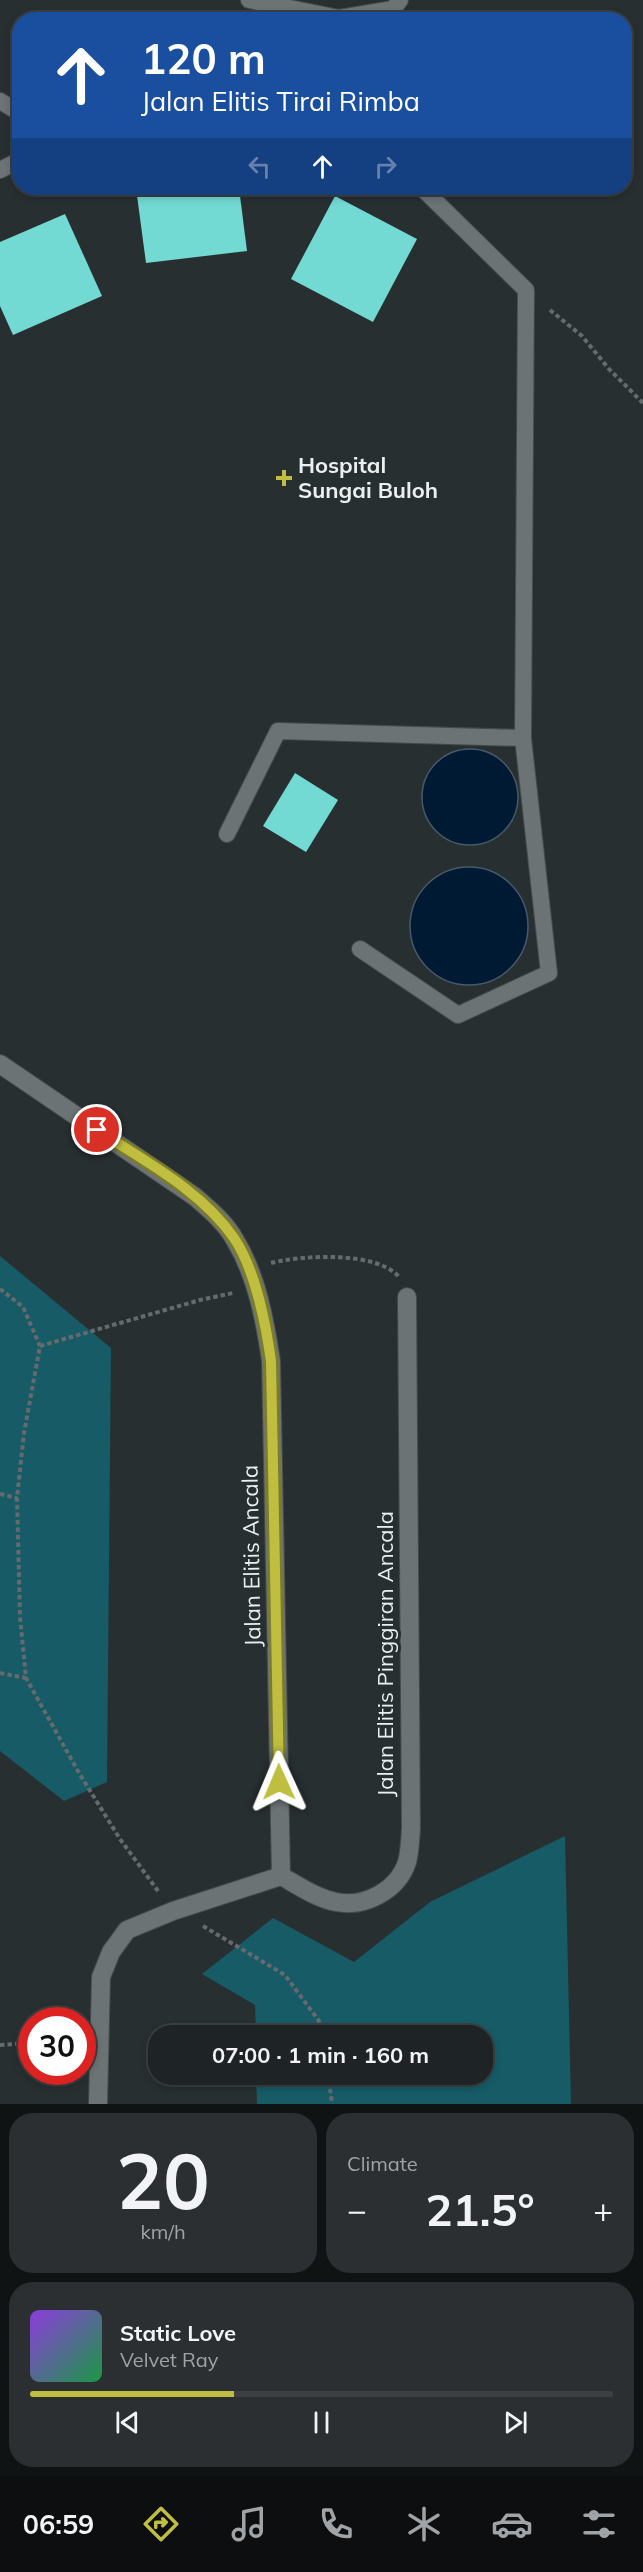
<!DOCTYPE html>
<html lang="en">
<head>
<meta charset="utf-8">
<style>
  body { margin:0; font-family:Mulish,sans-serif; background:#2b2f32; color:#f1f3f6; height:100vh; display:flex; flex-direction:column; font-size:22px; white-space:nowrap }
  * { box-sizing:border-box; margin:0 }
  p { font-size:20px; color:#a1a4a7 }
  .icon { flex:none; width:33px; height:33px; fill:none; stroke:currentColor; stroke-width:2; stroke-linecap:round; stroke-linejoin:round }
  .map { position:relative; height:2104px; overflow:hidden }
  .sheet { display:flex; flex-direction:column; gap:9px; padding:9px; background:#101314; flex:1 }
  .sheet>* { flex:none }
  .hud { position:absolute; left:12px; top:12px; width:620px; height:183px; border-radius:24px; box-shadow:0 3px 9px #0003,0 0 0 2px #3c4042; background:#1a4fa0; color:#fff; overflow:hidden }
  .speed { position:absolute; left:18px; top:2007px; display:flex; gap:12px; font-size:30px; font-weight:700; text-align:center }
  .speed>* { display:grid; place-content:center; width:78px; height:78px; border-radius:50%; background:#1e2325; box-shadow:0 3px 9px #0003,0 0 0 2px #3c4042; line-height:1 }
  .speed .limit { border:9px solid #d22; background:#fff; color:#111 }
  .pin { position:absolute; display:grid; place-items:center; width:51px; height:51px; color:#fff; margin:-26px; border:3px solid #fff; border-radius:50%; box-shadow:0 2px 6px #0007 }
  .me { position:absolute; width:66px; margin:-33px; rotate:359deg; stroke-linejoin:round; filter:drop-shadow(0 0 4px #0008) }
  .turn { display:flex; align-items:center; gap:21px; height:126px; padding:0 30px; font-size:27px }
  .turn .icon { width:78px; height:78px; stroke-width:2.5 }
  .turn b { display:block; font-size:42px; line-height:51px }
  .lanes { display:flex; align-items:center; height:57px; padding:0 30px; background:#0003; justify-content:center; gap:30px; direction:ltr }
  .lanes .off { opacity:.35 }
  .big { font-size:45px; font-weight:700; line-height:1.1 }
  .sheet .card { flex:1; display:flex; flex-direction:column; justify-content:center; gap:9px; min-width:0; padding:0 21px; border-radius:24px; background:#2b2f32 }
  .sheet .dial { align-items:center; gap:0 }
  .dial b { font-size:78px; line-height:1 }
  .song { display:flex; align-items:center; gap:18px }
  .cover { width:72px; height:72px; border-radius:9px; background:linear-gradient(135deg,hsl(270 70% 55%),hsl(140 70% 35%)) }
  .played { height:6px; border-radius:3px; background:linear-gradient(90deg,#bfbe41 35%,#3c4042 35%) }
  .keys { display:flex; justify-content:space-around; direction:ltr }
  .heat { display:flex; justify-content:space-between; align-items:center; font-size:33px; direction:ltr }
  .sheet .tiles { flex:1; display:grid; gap:9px; grid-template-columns:1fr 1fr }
  .card:last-child { grid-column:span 2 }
  .trip { position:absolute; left:148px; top:2025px; width:345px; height:60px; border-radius:24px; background:#1e2325; box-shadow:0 3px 9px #0003,0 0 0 2px #3c4042; font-weight:700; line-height:60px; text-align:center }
  .menu { display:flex; height:96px; justify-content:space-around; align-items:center; background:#0c0e0f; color:#a1a4a7 }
  .menu .icon { width:42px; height:42px }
  .menu .on { color:#bfbe41 }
  .menu b { font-size:27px; color:#f1f3f6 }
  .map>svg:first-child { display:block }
  .green { fill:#165b66 }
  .water { fill:#011a33; stroke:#475a6b; stroke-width:1.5 }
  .building { fill:#72dad3 }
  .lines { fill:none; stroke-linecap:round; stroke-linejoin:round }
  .service-casing { stroke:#454b4c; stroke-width:18 }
  .minor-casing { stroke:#454b4c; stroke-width:20 }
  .path { stroke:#656b6c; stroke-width:4; stroke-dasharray:4.5 3; stroke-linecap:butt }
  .service { stroke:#6b7375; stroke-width:16 }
  .minor { stroke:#6b7375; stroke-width:18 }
  .route-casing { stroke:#7c7c2a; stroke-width:15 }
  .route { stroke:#bfbe41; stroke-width:10 }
  .poi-dot { fill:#bfbe41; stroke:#282f31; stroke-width:2 }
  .labels { text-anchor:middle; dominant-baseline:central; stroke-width:6; stroke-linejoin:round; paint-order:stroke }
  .poi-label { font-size:22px; font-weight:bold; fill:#eaefef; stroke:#282f31; text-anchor:start }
  .street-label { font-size:22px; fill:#eaefef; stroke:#282f31 }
</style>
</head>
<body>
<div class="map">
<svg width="643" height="2104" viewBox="0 0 643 2104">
  <rect width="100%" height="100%" fill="#282f31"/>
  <g class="green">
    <path d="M 0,1256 L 111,1348 L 107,1782 L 64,1801 L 0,1751 Z"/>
    <path d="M 565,1836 L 571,2104 L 257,2104 L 256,2075 L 483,2074 L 483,2036 L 256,2035 L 255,2005 L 202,1974 L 273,1918 L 354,1962 L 430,1902 Z"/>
  </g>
  <g class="water">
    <circle cx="470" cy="797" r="48"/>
    <circle cx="469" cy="926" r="59"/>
  </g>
  <g class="building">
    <path d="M 136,188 L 239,188 L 247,251 L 146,263 Z"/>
    <path d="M 335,196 L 417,239 L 373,322 L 291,279 Z"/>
    <path d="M 65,214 L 102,296 L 13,335 L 0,306 L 0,242 Z"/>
    <path d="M 295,773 L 338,800 L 306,852 L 263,826 Z"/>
  </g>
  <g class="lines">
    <g class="service-casing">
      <g id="service">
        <path d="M 249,0 L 339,18 L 393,9 L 400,0"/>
        <path d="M 0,101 L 20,113"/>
        <path d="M 0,170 L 20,160"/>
        <path d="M 227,834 L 278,731 L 523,738"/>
        <path d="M 360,949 L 458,1015 L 549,973 L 523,738 L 526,290 L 422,188"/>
      </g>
    </g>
    <g class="minor-casing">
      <g id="minor">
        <path d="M 0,1064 L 194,1196 C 209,1209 225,1222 235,1240 C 257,1276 265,1321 271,1361 L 281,1876"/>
        <path d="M 281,1876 C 299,1886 316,1898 336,1902 C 365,1908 398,1890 407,1862 C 410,1851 410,1840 411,1829 L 407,1297"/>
        <path d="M 98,2104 L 101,1977 L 111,1952 L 127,1930 L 173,1911 L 281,1876"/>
      </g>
    </g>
    <g class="path">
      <path d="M 550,310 L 582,336 L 609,369 L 643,403"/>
      <path d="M 271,1263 C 303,1255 377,1251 399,1277"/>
      <path d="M 0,1289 L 23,1307 L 40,1346 L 24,1433 L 17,1498 L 20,1617 L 26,1678 L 79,1773 L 120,1839 L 158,1891"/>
      <path d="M 40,1346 L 200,1300 L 233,1293"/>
      <path d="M 0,1494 L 17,1498"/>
      <path d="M 0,1673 L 26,1678"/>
      <path d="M 203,1926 L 285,1975 L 319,2021 L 321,2036"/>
      <path d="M 0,2045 L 32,2043"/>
      <path d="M 328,2074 L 332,2104"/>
    </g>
    <use href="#service" class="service"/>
    <use href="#minor" class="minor"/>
  </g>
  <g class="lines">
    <g class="route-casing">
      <path id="route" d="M 97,1130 C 144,1161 201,1190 234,1238 C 255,1269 266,1325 271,1361 L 279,1782"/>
    </g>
    <use href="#route" class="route"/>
  </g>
  <path class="poi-dot" d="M281 469h6v6h6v6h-6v6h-6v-6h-6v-6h6z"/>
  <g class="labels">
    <g class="poi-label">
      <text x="298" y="465">Hospital<tspan x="298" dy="25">Sungai Buloh</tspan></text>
    </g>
    <g class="street-label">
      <text transform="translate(251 1556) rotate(-91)">Jalan Elitis Ancala</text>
      <text transform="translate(385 1654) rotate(-90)">Jalan Elitis Pinggiran Ancala</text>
    </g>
  </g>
</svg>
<div class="speed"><div class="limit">30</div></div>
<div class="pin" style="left:97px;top:1130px;background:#d93025"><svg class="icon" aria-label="arrive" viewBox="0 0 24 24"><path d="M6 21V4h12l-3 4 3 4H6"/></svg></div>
<svg class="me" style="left:279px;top:1782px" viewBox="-20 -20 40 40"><path d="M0-17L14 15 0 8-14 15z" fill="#bfbe41" stroke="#fff" stroke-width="4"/></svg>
<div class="trip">07:00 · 1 min · 160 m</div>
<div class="hud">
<div class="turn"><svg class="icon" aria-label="ahead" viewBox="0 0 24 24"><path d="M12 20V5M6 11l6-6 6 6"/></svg><div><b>120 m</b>Jalan Elitis Tirai Rimba</div></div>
<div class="lanes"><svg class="icon off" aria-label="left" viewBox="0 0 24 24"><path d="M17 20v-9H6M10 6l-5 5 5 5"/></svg><svg class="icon" aria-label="ahead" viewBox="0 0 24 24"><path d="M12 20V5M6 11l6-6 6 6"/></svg><svg class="icon off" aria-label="right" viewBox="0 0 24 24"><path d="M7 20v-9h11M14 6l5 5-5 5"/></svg></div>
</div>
</div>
<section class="sheet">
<div class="tiles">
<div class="card dial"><b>20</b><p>km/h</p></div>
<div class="card"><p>Climate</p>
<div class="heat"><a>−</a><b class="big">21.5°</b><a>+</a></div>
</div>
<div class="card">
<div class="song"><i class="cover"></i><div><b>Static Love</b><p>Velvet Ray</p></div></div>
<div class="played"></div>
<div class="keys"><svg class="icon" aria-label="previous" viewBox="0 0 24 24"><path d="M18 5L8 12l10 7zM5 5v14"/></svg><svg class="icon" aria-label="pause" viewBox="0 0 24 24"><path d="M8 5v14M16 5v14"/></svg><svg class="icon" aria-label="next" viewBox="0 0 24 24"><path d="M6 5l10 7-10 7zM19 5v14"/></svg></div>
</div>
</div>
</section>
<nav class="menu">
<b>06:59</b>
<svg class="icon on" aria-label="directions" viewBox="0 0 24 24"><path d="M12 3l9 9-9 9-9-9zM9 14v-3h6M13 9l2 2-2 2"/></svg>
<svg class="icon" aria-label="music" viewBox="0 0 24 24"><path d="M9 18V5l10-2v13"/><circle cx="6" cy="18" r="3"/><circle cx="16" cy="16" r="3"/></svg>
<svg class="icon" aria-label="phone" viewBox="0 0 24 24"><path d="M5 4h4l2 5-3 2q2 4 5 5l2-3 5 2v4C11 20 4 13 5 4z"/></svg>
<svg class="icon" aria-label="climate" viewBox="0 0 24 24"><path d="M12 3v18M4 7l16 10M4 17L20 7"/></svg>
<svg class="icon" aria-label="car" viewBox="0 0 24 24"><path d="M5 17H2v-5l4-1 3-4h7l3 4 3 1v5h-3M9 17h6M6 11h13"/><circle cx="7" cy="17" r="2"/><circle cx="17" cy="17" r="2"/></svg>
<svg class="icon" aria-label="filters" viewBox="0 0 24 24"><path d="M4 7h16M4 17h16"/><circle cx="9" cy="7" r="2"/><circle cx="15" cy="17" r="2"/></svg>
</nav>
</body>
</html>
